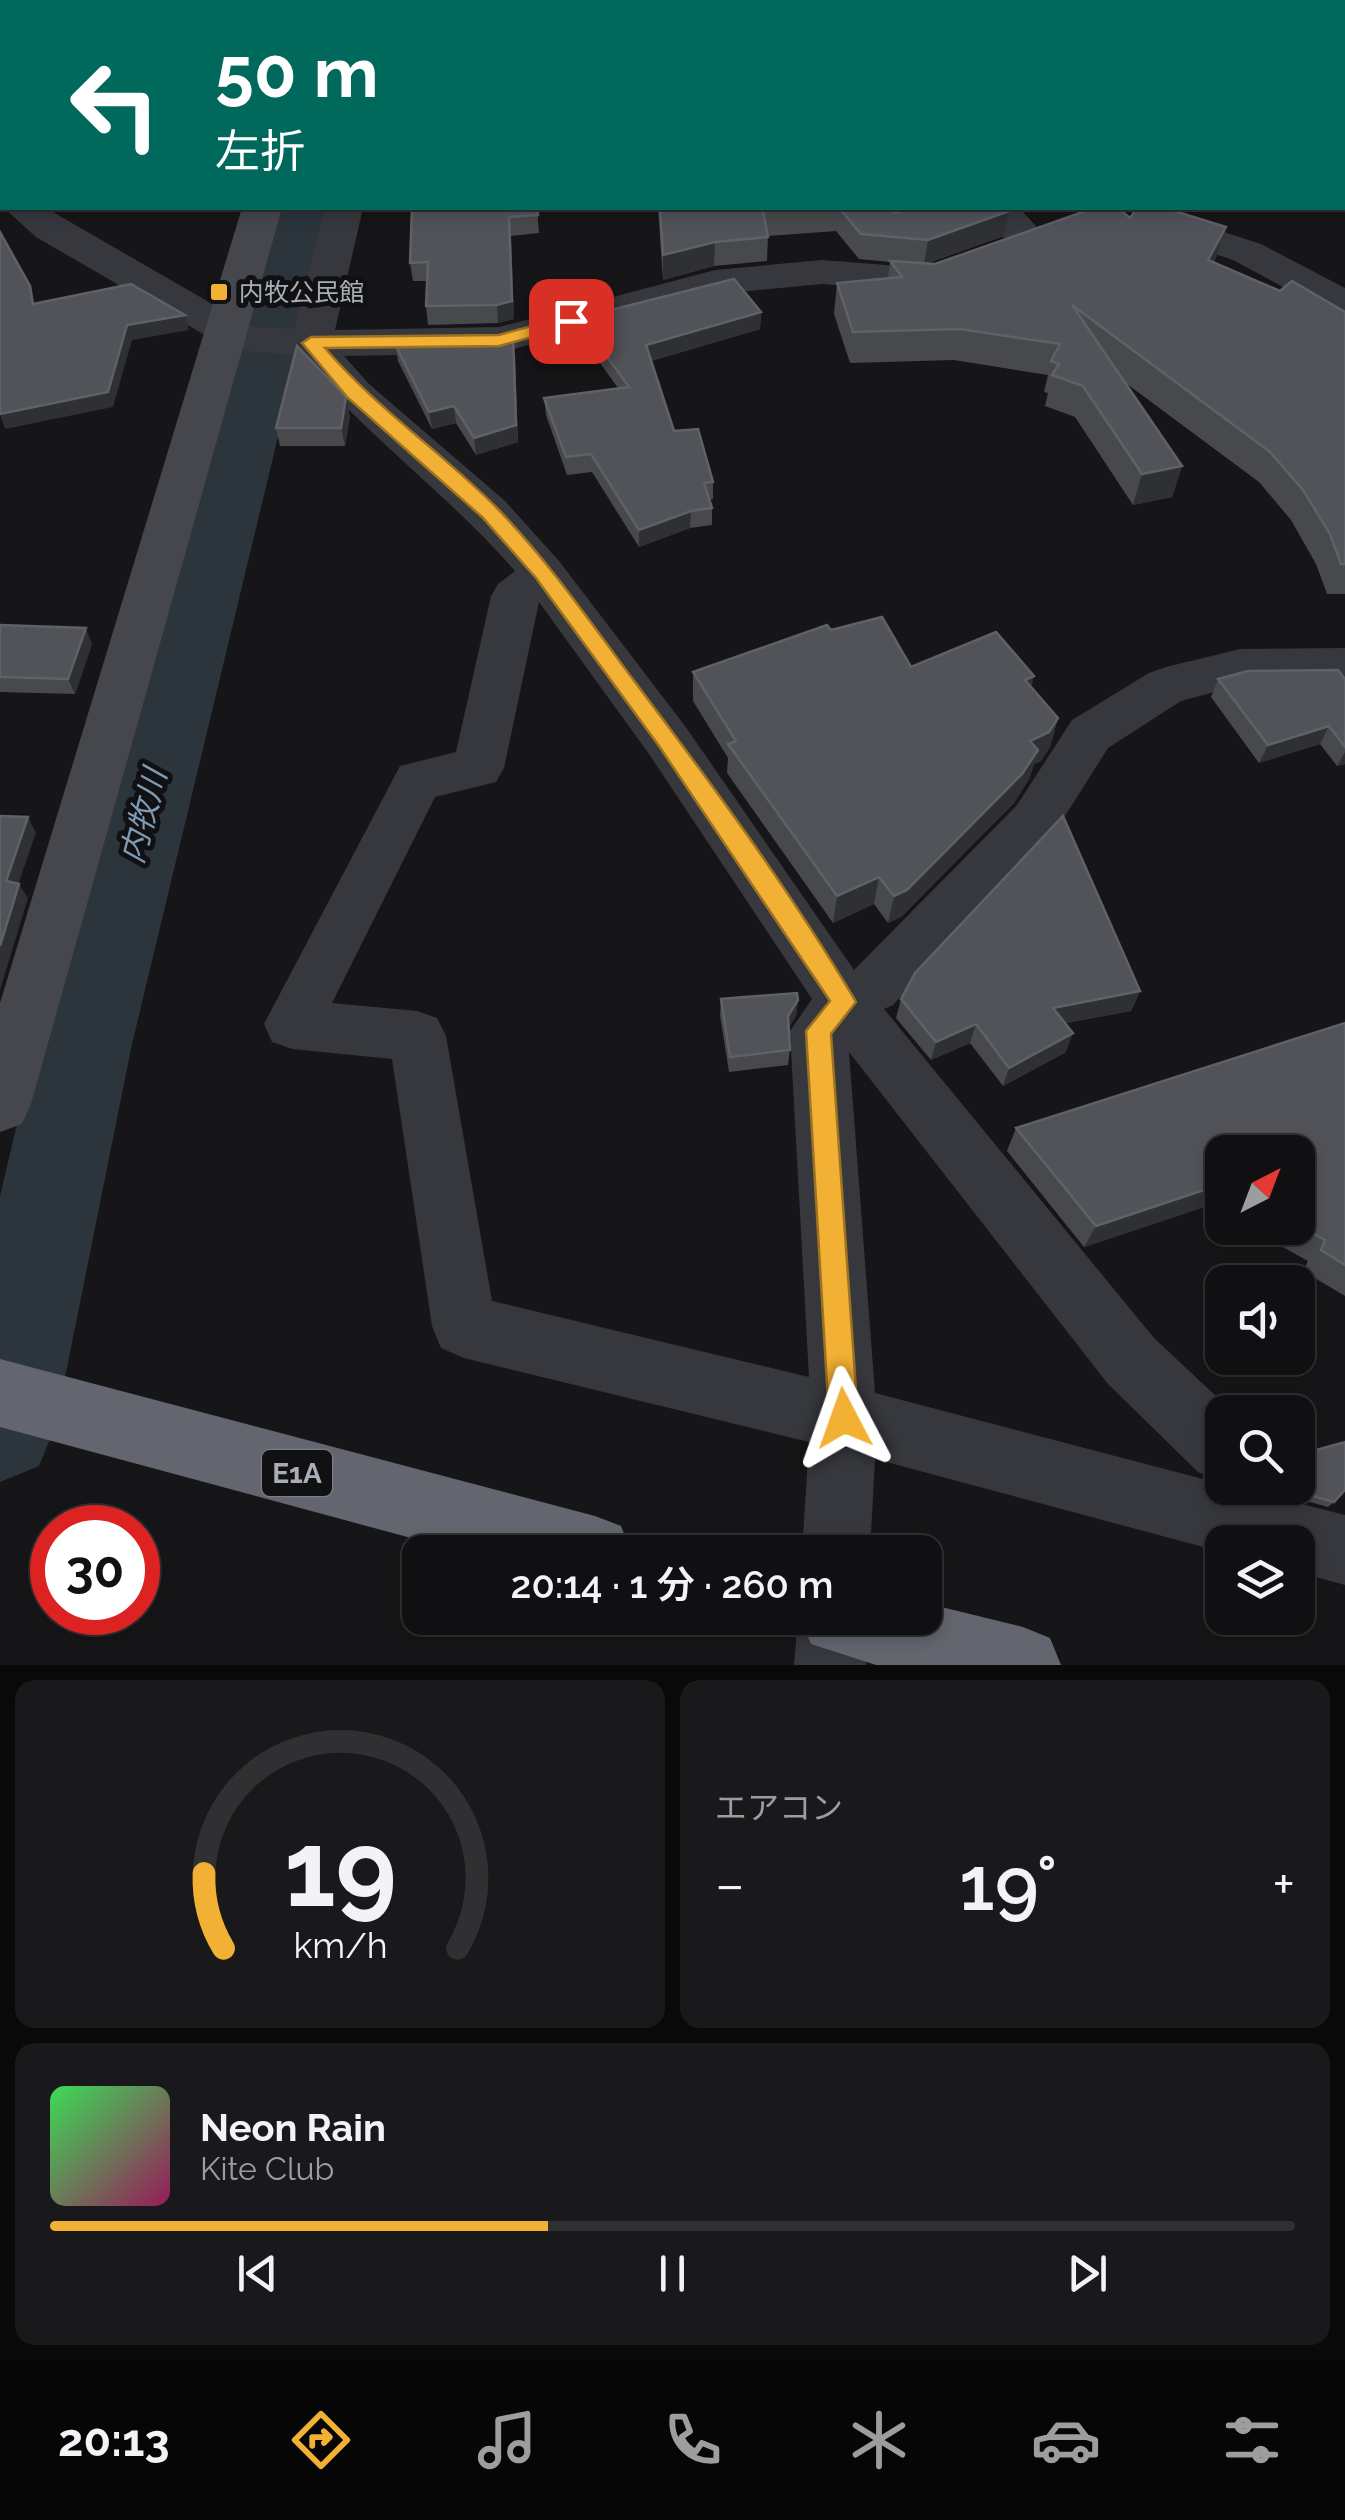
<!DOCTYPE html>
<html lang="ja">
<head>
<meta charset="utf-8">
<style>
  body { margin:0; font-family:Raleway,"Noto Sans JP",sans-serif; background:#19191b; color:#f1f3f6; height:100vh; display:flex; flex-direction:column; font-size:38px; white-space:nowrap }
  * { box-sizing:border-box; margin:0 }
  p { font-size:32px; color:#9c9d9f }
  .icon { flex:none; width:55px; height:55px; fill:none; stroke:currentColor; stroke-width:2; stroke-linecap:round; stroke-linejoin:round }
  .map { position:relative; height:1665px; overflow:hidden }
  .drawer { display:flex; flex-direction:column; gap:15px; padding:15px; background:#09090a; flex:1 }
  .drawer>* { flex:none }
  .guide { position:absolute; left:0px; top:0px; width:1345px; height:210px; box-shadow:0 5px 15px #0003,0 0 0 2px #303032; background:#00695c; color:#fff; overflow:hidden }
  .needle { width:65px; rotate:42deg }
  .controls { position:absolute; left:1205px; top:1135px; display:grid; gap:20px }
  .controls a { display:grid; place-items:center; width:110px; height:110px; border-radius:20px; background:#101012; box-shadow:0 5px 15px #0003,0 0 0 2px #303032; font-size:50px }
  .speed { position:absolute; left:30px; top:1505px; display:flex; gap:20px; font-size:50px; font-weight:700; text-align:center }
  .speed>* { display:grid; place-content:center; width:130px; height:130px; border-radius:50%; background:#101012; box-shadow:0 5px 15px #0003,0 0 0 2px #303032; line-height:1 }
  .speed .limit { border:15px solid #d22; background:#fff; color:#111 }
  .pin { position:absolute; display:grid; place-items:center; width:85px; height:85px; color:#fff; margin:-42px; border-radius:20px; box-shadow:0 5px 15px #0006 }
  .me { position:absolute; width:110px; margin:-55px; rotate:356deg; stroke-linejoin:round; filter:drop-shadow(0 0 8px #0008) }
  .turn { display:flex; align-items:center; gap:35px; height:210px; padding:0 50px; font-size:45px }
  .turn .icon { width:130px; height:130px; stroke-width:2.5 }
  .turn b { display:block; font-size:70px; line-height:85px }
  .big { font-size:75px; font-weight:600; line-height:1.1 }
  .drawer .tile { flex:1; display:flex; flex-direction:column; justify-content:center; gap:15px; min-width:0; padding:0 35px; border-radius:20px; background:#19191b }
  .drawer .dial { align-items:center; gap:0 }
  .dial svg { height:260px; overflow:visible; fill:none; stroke:#303032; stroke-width:7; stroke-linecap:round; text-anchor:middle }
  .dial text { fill:#f1f3f6; stroke:none }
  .song { display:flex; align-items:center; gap:30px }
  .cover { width:120px; height:120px; border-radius:15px; background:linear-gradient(135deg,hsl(130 70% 55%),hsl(330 70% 35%)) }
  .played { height:10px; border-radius:5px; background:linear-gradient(90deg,#f2b134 40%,#303032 40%) }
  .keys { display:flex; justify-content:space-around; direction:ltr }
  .heat { display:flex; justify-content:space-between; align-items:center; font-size:55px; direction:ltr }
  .drawer .tiles { flex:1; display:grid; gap:15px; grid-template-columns:1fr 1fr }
  .tile:last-child { grid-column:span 2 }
  .trip { position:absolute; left:402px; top:1535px; width:540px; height:100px; border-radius:20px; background:#101012; box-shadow:0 5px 15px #0003,0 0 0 2px #303032; font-weight:600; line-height:100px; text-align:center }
  .menu { display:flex; height:160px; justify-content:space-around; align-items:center; background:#060607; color:#9c9d9f }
  .menu .icon { width:70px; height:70px }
  .menu .active { color:#f2b134 }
  .menu b { font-size:45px; color:#f1f3f6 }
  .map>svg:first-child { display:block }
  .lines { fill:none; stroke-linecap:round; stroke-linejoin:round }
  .river { fill:#2c353c; fill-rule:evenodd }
  .street { fill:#37383d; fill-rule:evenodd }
  .secondary { fill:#45474d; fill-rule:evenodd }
  .highway { fill:#63666e; fill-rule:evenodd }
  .wall { fill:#47494d }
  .shaded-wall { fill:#2f3033 }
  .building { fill:#525359; stroke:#5f6168; stroke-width:2.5 }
  .route { fill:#f2b134; stroke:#9d7322; stroke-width:2.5 }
  .poi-dot { fill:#f2b134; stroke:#111113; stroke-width:4 }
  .labels { text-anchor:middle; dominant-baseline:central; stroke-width:10; stroke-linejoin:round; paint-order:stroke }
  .far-poi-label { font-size:25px; fill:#a8adb8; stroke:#111113; text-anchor:start }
  .shield { fill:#111113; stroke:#7b7e86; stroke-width:2.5 }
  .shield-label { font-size:28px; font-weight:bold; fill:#a8adb8 }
  .water-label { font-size:32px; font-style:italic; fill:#7f9bb3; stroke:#111113 }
</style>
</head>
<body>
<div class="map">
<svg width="1345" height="1665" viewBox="0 0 1345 1665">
  <rect width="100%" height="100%" fill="#161618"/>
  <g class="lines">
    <path class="river" d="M 269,208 L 333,208 L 132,1044 L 55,1427 L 39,1466 L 0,1482 L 0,1196 L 36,1044 Z"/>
    <g class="street">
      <path d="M 772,0 L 807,0 L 809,2 L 774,2 Z"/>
      <path d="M 4,208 L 46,208 L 252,327 L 294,329 L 325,208 L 363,208 L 335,330 L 499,327 L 715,270 L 822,260 L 925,268 L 956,258 L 970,262 L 976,270 L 970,278 L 929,292 L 822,284 L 716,294 L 499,353 L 344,356 L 369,384 L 505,501 L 559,561 L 685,726 L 854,970 L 1017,805 L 1072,720 L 1149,673 L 1166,667 L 1240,649 L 1345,648 L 1345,684 L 1240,685 L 1181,701 L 1108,748 L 1053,835 L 893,1005 L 884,1009 L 1154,1338 L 1233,1412 L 1222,1412 L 1222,1481 L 1198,1472 L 1108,1384 L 849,1052 L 875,1393 L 1222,1484 L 1222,1488 L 1238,1488 L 1345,1515 L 1345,1585 L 1298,1572 L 1298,1542 L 1222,1542 L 1222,1552 L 875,1459 L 870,1552 L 802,1552 L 809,1442 L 464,1358 L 441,1348 L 432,1326 L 392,1059 L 292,1049 L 272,1042 L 264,1024 L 400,766 L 456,752 L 491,596 L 498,584 L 515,571 C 448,494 364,434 299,356 L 229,349 L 36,237 ZM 539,602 L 649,754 L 812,999 L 790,1031 L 809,1377 L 492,1301 L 446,1036 L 437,1018 L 417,1011 L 332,1003 L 435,797 L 496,782 L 504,768 Z"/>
      <path d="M 979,208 L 1019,208 L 1051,242 L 1046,250 C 1016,258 995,231 979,208 Z"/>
      <path d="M 1155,210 L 1261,244 L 1345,288 L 1345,316 L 1331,313 L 1233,260 L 1141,229 L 1136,221 L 1141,213 Z"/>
      <path d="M 798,1618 L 868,1618 L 866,1665 L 794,1665 Z"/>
    </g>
    <path class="secondary" d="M 242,208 L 282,208 L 31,1104 L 22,1124 L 0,1132 L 0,1003 Z"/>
    <g class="highway">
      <path d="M 0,1359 L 595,1516 L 621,1526 L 631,1552 L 463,1552 L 0,1427 Z"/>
      <path d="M 925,1603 L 1023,1627 L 1050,1638 L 1061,1665 L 876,1665 L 811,1644 L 800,1618 L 925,1618 Z"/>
    </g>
  </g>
  <g class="wall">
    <path d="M 411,208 L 537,208 L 539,233 L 511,236 L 514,319 L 498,323 L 428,325 L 426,306 L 427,281 L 413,281 L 410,263 L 412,215 Z"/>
    <path d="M 658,208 L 888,208 L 895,213 L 1004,236 L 925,264 L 935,264 L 1130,218 L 1226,227 L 1214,263 L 1280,291 L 1345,312 L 1345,594 L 1327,594 L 1316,564 L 1291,520 L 1259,482 L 1123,381 L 1182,466 L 1172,497 L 1133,505 L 1075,417 L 1045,406 L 1048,393 L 1044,392 L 1048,375 L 954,360 L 850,363 L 834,314 L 837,283 L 888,278 L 890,262 L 859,259 L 836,231 L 768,236 L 767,261 L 714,266 L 663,280 Z"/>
    <path d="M 761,312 L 760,329 L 651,361 L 674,431 L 713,482 L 713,499 L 709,500 L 712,508 L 712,525 L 690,528 L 639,547 L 592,472 L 567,475 L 546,415 L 544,398 L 618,388 L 580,335 L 579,318 Z"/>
    <path d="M 395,344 L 515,353 L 518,442 L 476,455 L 456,423 L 432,429 L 398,361 Z"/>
    <path d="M 350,416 L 345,446 L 280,446 L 276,428 Z"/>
    <path d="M 0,625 L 92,644 L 75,694 L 0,692 Z"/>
    <path d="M 831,630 L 911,667 L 1031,688 L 1058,718 L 1050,747 L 1041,761 L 1034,764 L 1029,779 L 1014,803 L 901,917 L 888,923 L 874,904 L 833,923 L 727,773 L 728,758 L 693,701 L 693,672 Z"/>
    <path d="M 1218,679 L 1345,679 L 1345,764 L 1337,766 L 1320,744 L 1259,763 L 1211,697 Z"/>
    <path d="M 1140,991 L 1131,1011 L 1065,1023 L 1066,1052 L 1003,1086 L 970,1043 L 931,1060 L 896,1018 L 901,999 Z"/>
    <path d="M 721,999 L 798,1000 L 796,1016 L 789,1027 L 790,1050 L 788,1065 L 729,1072 L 720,1015 Z"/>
    <path d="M 1345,1023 L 1345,1296 L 1303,1271 L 1308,1261 L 1281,1246 L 1283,1242 L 1269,1233 L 1272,1228 L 1298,1228 L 1298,1180 L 1300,1175 L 1222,1152 L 1222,1201 L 1084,1247 L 1007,1151 L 1016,1128 Z"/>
    <path d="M 1298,1455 L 1334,1502 L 1328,1507 L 1303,1500 L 1295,1488 L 1298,1488 Z"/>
  </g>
  <g class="shaded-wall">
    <path d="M 2,77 L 2,97 L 0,98 L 0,78 Z"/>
    <path d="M 1009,211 L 1004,236 L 924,264 L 928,240 Z"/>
    <path d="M 509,217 L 514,319 L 498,323 L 497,305 Z"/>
    <path d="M 1226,227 L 1216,258 L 1199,291 L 1208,260 Z"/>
    <path d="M 715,242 L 714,266 L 663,280 L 663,255 Z"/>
    <path d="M 761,312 L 760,329 L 646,362 L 646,345 Z"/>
    <path d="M 185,315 L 189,330 L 132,340 L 113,407 L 5,429 L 0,414 L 127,325 Z"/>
    <path d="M 513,335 L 518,442 L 476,455 L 474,438 Z"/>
    <path d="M 346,397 L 350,416 L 345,446 L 341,428 Z"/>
    <path d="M 454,406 L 456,423 L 432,429 L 429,412 Z"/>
    <path d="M 1182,466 L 1172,497 L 1133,505 L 1142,474 Z"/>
    <path d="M 691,511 L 690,528 L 639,547 L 639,530 Z"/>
    <path d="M 86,628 L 92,644 L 75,694 L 68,679 Z"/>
    <path d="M 1034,676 L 1027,705 L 1025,680 Z"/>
    <path d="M 1058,718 L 1050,747 L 1041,761 L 1034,764 L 1029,779 L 1014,803 L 901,917 L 888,923 L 894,896 L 1030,741 Z"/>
    <path d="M 1329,726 L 1320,744 L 1259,763 L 1268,745 Z"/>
    <path d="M 1345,752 L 1345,764 L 1337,766 Z"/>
    <path d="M 28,817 L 36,833 L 14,896 L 6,881 Z"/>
    <path d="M 879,877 L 874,904 L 833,923 L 837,896 Z"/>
    <path d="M 19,884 L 28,898 L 0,990 L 0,946 Z"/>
    <path d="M 1140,991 L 1131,1011 L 1046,1027 L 1053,1008 Z"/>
    <path d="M 798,1000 L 796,1016 L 786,1031 L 788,1016 Z"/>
    <path d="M 976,1024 L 970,1043 L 931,1060 L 936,1042 Z"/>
    <path d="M 1073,1033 L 1066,1052 L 1003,1086 L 1009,1068 Z"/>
    <path d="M 1317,1152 L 1300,1175 L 1298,1176 L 1298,1159 Z"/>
    <path d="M 1222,1184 L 1222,1201 L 1084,1247 L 1096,1226 Z"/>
  </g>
  <g class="building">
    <path d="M 92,0 L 250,0 L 256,2 L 89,2 Z"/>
    <rect x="387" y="0" width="305" height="2"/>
    <path d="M 0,31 L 2,32 L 2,77 L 0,78 Z"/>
    <path d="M 412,208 L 537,208 L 538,215 L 509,217 L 512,301 L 497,305 L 426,306 L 428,262 L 410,263 Z"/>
    <path d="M 660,208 L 825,208 L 763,211 L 768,237 L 715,242 L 663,255 Z"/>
    <path d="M 839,208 L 888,208 L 895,213 L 915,208 L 1005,208 L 1009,211 L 928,240 L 861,234 Z"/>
    <path d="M 1094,208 L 1118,208 L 1130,218 L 1137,208 L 1165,208 L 1226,227 L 1208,260 L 1280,291 L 1292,281 L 1345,312 L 1345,564 L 1341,564 L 1330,534 L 1303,490 L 1270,452 L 1072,305 L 1182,466 L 1142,474 L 1083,386 L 1052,375 L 1059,364 L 1051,361 L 1060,344 L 960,329 L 853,332 L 837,283 L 902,277 L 890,261 L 935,264 Z"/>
    <path d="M 0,232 L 30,286 L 33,304 L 131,284 L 185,315 L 127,325 L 108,392 L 0,414 Z"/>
    <path d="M 734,279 L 761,312 L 646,345 L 674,431 L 698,429 L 713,482 L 704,483 L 712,508 L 691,511 L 639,530 L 591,454 L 566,457 L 544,398 L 629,387 L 579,318 Z"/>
    <path d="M 513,335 L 516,425 L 474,438 L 454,406 L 429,412 L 395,344 L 497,340 Z"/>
    <path d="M 297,346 L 346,397 L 341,428 L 276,428 Z"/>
    <path d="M 882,617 L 911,667 L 996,632 L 1034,676 L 1025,680 L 1058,718 L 1049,732 L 1030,741 L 1038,750 L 1022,774 L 907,890 L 894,896 L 879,877 L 837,896 L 728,744 L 736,741 L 693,672 L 827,625 L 831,630 Z"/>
    <path d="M 0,625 L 86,628 L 68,679 L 0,677 Z"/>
    <path d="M 1338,670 L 1345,679 L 1345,747 L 1329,726 L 1268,745 L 1218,679 L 1248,671 Z"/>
    <path d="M 0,816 L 28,817 L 6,881 L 19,884 L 0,946 Z"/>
    <path d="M 1063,816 L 1140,991 L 1053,1008 L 1073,1033 L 1009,1068 L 976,1024 L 936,1042 L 901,999 L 915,973 Z"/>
    <path d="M 797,993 L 798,1000 L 788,1016 L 790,1050 L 730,1057 L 721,999 Z"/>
    <path d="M 1345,1023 L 1345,1265 L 1321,1250 L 1325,1240 L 1298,1225 L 1300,1221 L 1298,1219 L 1298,1189 L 1317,1152 L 1298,1159 L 1298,1152 L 1222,1152 L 1222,1184 L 1096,1226 L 1016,1128 Z"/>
    <path d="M 1345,1442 L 1345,1490 L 1334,1502 L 1309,1495 L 1298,1478 L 1298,1455 Z"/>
  </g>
  <path class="route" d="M 571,315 L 580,321 L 577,325 L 499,346 L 325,348 C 377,409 443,453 498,509 C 549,562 591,623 635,682 C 711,783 787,886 852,995 L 856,1002 L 831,1034 L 858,1418 L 854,1428 L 844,1433 L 834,1428 L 829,1418 L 806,1031 L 830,1001 L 659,746 L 536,578 L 482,517 L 348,398 L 302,343 L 311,337 L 499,335 Z"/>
  <rect class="poi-dot" x="209" y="282" width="20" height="20" rx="5"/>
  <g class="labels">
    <g class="far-poi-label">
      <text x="239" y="292">内牧公民館</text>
    </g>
    <rect class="shield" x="262" y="1450" width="70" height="46" rx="8"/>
    <g class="shield-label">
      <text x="297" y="1473">E1A</text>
    </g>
    <g class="water-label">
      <text transform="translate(143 816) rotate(-75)">内牧川</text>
    </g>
  </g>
</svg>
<div class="controls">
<a><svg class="needle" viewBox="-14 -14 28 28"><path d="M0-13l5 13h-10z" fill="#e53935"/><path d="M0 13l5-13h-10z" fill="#9c9d9f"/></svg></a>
<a><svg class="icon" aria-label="sound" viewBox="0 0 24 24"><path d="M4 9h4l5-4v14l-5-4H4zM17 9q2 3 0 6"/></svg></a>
<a><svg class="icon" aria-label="search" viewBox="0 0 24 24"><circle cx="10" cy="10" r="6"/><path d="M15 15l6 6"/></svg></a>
<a><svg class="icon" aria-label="layers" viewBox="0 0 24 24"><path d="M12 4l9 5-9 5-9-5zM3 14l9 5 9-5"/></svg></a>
</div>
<div class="speed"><div class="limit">30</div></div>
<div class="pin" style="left:571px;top:321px;background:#d93025"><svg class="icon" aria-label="arrive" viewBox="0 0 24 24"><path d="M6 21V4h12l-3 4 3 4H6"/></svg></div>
<svg class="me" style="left:844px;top:1418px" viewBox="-20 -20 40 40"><path d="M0-17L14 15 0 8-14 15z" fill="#f2b134" stroke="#fff" stroke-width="4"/></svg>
<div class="trip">20:14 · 1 分 · 260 m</div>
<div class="guide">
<div class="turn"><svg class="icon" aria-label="left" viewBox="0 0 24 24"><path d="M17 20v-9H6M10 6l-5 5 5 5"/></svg><div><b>50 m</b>左折</div></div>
</div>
</div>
<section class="drawer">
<div class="tiles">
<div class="tile dial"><svg viewBox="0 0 100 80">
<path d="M14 69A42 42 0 1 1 86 69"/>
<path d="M14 69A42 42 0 0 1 8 46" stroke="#f2b134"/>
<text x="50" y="56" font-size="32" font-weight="700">19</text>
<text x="50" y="72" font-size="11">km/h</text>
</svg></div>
<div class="tile"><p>エアコン</p>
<div class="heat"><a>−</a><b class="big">19°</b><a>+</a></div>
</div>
<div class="tile">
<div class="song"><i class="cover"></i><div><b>Neon Rain</b><p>Kite Club</p></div></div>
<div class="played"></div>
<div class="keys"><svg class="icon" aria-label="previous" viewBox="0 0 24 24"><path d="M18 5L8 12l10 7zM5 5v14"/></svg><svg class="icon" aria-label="pause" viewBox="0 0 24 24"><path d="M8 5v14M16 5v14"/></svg><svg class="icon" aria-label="next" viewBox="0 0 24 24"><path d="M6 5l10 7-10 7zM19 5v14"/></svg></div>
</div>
</div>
</section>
<nav class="menu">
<b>20:13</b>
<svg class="icon active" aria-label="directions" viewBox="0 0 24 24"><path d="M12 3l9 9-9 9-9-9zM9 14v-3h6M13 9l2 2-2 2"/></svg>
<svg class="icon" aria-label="music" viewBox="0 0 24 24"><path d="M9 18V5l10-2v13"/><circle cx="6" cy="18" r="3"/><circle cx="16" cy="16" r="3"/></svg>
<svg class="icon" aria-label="phone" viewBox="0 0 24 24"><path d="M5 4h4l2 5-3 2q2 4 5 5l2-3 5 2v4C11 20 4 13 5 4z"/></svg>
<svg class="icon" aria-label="climate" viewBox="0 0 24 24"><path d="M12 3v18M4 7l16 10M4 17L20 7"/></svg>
<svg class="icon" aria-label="car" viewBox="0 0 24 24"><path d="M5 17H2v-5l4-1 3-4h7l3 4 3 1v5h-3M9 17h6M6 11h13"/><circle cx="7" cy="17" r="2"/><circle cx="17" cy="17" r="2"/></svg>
<svg class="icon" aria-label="filters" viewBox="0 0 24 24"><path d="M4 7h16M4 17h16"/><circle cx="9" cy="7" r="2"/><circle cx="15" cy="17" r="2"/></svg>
</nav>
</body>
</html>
